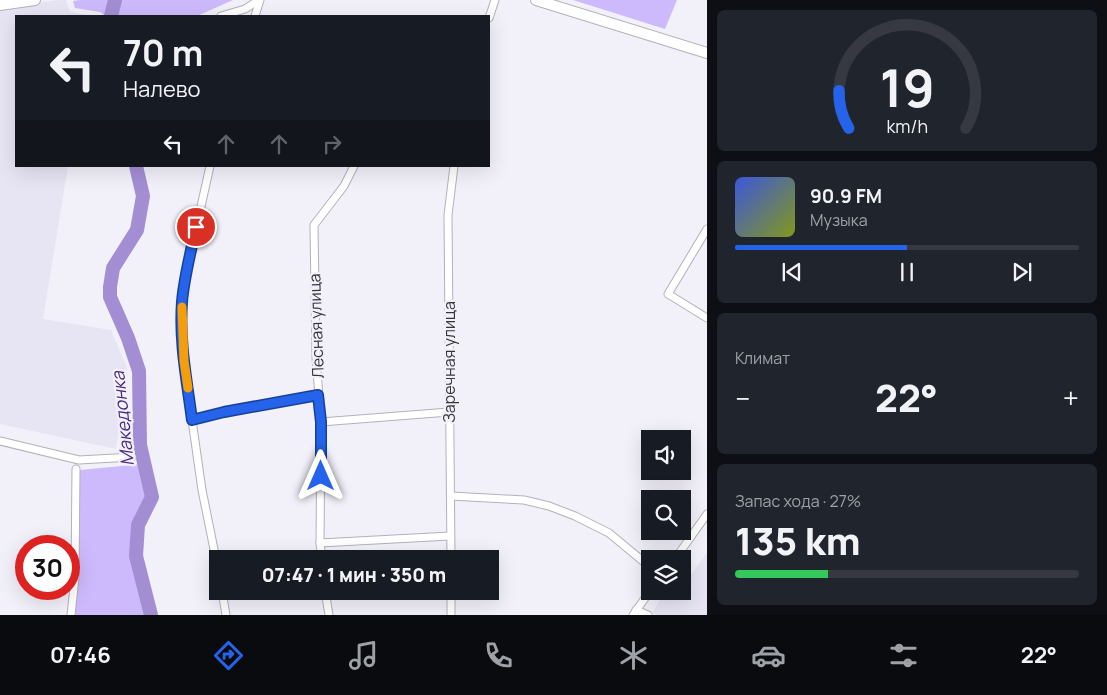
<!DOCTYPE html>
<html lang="ru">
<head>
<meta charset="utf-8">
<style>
  body { margin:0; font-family:Manrope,sans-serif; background:#20242c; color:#f1f3f6; height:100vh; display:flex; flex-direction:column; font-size:19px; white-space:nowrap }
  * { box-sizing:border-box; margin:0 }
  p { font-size:16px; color:#9ea1a6 }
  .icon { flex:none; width:28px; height:28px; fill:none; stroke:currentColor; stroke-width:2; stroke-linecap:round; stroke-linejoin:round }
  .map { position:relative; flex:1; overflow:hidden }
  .details { display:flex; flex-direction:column; gap:10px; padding:10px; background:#0d0f14; width:400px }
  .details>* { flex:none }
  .banner { position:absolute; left:15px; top:15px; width:475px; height:152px; border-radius:0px; box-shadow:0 5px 20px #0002; background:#171b24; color:#f1f3f6; overflow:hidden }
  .controls { position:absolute; left:641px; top:430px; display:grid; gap:10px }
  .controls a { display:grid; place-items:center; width:50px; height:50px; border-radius:0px; background:#171b24; box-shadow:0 5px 20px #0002; font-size:25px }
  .speed { position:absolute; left:15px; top:535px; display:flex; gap:10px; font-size:25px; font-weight:700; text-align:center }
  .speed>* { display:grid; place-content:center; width:65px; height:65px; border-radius:50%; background:#171b24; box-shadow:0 5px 20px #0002; line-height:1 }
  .speed .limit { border:8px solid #d22; background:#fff; color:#111 }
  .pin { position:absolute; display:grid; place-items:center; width:42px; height:42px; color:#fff; margin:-21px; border:2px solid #fff; border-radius:50%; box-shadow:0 1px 5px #0007 }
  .me { position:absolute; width:55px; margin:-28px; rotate:0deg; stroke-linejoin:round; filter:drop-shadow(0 0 4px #0008) }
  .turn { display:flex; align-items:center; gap:18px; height:105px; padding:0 25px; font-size:22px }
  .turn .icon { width:65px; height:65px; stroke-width:2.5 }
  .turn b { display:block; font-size:35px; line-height:42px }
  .lanes { display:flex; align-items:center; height:48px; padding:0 25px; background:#0003; justify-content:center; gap:25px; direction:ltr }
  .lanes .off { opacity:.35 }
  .big { font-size:38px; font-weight:800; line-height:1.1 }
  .details .card { flex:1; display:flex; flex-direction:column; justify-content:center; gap:8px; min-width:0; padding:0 18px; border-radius:8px; background:#20242c }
  .details .dial { align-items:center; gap:0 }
  .dial svg { height:130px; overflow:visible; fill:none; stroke:#363941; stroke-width:7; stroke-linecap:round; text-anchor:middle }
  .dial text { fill:#f1f3f6; stroke:none }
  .song { display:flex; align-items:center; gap:15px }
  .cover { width:60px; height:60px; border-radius:8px; background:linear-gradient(135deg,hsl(230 70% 55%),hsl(70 70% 35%)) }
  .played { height:5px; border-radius:2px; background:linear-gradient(90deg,#2563eb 50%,#363941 50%) }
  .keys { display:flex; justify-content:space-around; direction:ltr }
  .heat { display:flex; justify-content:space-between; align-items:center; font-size:28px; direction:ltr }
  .charge { height:8px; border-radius:4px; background:linear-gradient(90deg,#34c759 27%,#363941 0) }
  .trip { position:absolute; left:209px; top:550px; width:290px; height:50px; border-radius:0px; background:#171b24; box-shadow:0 5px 20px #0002; font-weight:800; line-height:50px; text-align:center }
  .dock { display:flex; height:80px; justify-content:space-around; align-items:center; background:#090b0e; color:#9ea1a6 }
  .dock .icon { width:35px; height:35px }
  .dock .current { color:#2563eb }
  .dock b { font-size:22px; color:#f1f3f6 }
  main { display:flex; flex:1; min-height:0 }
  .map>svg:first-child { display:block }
  .built { fill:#e7e4f4 }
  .green { fill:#cdbafc }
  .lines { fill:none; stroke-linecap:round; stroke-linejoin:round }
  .river { stroke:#a38ed4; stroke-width:14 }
  .street-casing { stroke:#b3b1b9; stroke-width:9 }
  .secondary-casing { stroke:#b3b1b9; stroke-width:12 }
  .street { stroke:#fff; stroke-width:7 }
  .secondary { stroke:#fff; stroke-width:10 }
  .route-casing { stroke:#184099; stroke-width:12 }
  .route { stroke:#2563eb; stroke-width:9 }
  .slow { stroke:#f59e0b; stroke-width:9 }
  .labels { text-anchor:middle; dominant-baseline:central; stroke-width:4.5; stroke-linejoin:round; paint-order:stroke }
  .street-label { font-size:16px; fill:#37373a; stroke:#f2f0f9 }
  .water-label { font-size:18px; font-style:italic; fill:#492a7c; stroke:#f2f0f9 }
</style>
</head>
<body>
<main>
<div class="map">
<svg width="707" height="615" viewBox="0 0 707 615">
  <rect width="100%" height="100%" fill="#f2f0f9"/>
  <g class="built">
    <path d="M 59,0 L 66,0 L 70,12 L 93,16 L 16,16 L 16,166 L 68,166 L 43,319 L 111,330 L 127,368 L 116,449 L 0,424 L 0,7 Z"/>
    <path d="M 707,553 L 707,615 L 657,615 L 652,613 L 666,591 L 682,591 L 683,584 L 684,584 Z"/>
  </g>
  <g class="green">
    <path d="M 80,0 L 233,0 L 197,16 L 112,16 L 104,15 L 100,12 L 75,8 L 73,1 Z"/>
    <path d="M 573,0 L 677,0 L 665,29 Z"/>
    <path d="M 142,464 L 149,496 L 135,525 L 132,557 L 146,615 L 74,615 L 78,577 L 80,470 Z"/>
  </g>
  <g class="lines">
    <g class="river">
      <path d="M 111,16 L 115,0"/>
      <path d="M 136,166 L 143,196 L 137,230 L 113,268 L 110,287 L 110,297 L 128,338 L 139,371 L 140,445 L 152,497 L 138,525 L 136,556 L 151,615"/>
    </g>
    <g class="street-casing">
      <g id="street">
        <path d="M 221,16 L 245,9 L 259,0"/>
        <path d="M 255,16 L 260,0"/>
        <path d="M 489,18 L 495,0"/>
        <path d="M 210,166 L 184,283 L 182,325 L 184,361 L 192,420 L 202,490 L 218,569"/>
        <path d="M 707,229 L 668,294 L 707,318"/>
        <path d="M 192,420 L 224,412 L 318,395"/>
        <path d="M 321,422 L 449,412"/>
        <path d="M 0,441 L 79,460 L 132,457"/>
        <path d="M 451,496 L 524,500 L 549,506 L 575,516 L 609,533 L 650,567"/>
        <path d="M 320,543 L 450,536"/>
        <path d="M 322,559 L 320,543 L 321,422 L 316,358 L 314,225 L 344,186 L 354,166"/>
        <path d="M 451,559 L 448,215 L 454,166"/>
        <path d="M 675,559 L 707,514"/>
        <path d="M 222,591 L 226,615"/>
        <path d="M 325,591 L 329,615"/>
        <path d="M 451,591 L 451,615"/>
        <path d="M 636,610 L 648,615"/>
        <path d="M 71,615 L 75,577 L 76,469"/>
        <path d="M 633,615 L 650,591"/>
      </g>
    </g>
    <g class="secondary-casing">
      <g id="secondary">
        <path d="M 536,0 L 707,53"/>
        <path d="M 0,5 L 35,0"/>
      </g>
    </g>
    <use href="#street" class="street"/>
    <use href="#secondary" class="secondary"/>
  </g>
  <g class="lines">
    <g class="route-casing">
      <path id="route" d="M 196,227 C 191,252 184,277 182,302 C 179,342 187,381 192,420 L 224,412 L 318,395 L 321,422 L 321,476"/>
    </g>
    <use href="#route" class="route"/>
    <path class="slow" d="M 182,307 L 184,361 L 188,388"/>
  </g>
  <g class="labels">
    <g class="street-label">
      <text transform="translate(316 326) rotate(-92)">Лесная улица</text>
      <text transform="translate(449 362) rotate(-90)">Заречная улица</text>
    </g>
    <g class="water-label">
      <text transform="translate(122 419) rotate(-96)">Македонка</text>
    </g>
  </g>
</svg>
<div class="controls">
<a><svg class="icon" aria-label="sound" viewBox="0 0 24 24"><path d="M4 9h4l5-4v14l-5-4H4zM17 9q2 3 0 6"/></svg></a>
<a><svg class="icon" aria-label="search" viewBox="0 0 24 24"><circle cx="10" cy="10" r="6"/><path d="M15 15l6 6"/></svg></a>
<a><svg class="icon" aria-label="layers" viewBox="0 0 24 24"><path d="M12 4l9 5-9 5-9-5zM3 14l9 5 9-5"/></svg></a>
</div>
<div class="speed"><div class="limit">30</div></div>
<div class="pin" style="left:196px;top:227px;background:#d93025"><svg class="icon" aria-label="arrive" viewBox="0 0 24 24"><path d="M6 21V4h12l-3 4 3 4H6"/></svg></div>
<svg class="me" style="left:321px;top:476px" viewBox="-20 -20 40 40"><path d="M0-17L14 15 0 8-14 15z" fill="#2563eb" stroke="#fff" stroke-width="4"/></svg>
<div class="trip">07:47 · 1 мин · 350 m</div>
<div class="banner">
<div class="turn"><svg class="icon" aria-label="left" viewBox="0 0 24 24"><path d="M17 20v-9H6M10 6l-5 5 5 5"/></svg><div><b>70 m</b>Налево</div></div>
<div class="lanes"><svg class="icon" aria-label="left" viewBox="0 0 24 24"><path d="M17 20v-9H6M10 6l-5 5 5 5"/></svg><svg class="icon off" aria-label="ahead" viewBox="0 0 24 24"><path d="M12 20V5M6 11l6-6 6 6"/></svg><svg class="icon off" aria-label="ahead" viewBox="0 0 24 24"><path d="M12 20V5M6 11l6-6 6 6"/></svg><svg class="icon off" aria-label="right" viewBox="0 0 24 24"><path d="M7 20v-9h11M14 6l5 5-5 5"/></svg></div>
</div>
</div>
<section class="details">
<div class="card dial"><svg viewBox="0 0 100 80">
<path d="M14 69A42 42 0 1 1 86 69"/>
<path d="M14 69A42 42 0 0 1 8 46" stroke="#2563eb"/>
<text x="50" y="56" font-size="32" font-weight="700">19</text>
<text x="50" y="72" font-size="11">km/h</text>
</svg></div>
<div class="card">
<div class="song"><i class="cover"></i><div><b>90.9 FM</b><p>Музыка</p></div></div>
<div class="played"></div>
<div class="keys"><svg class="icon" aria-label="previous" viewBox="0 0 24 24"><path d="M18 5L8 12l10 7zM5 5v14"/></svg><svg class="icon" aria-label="pause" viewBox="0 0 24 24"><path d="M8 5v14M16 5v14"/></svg><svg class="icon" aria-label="next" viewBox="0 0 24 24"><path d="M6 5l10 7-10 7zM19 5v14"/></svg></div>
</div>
<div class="card"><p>Климат</p>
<div class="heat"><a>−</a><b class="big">22°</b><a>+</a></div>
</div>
<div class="card"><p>Запас хода · 27%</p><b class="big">135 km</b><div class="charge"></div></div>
</section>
</main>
<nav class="dock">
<b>07:46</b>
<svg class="icon current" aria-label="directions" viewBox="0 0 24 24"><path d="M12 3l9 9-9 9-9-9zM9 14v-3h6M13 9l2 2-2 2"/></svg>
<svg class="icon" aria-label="music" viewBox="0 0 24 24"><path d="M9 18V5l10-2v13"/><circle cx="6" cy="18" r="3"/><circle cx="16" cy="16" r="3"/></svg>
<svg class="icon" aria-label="phone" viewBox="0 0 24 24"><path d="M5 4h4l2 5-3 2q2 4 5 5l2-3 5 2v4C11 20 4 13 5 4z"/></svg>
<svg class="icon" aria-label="climate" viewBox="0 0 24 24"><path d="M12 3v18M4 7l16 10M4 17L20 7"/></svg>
<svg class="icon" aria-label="car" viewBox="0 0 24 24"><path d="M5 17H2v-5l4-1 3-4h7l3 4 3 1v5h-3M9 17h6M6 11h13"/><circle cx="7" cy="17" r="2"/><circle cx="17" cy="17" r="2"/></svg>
<svg class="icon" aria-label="filters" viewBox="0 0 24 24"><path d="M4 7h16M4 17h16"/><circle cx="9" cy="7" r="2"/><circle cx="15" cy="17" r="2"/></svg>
<b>22°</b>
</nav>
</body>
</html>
